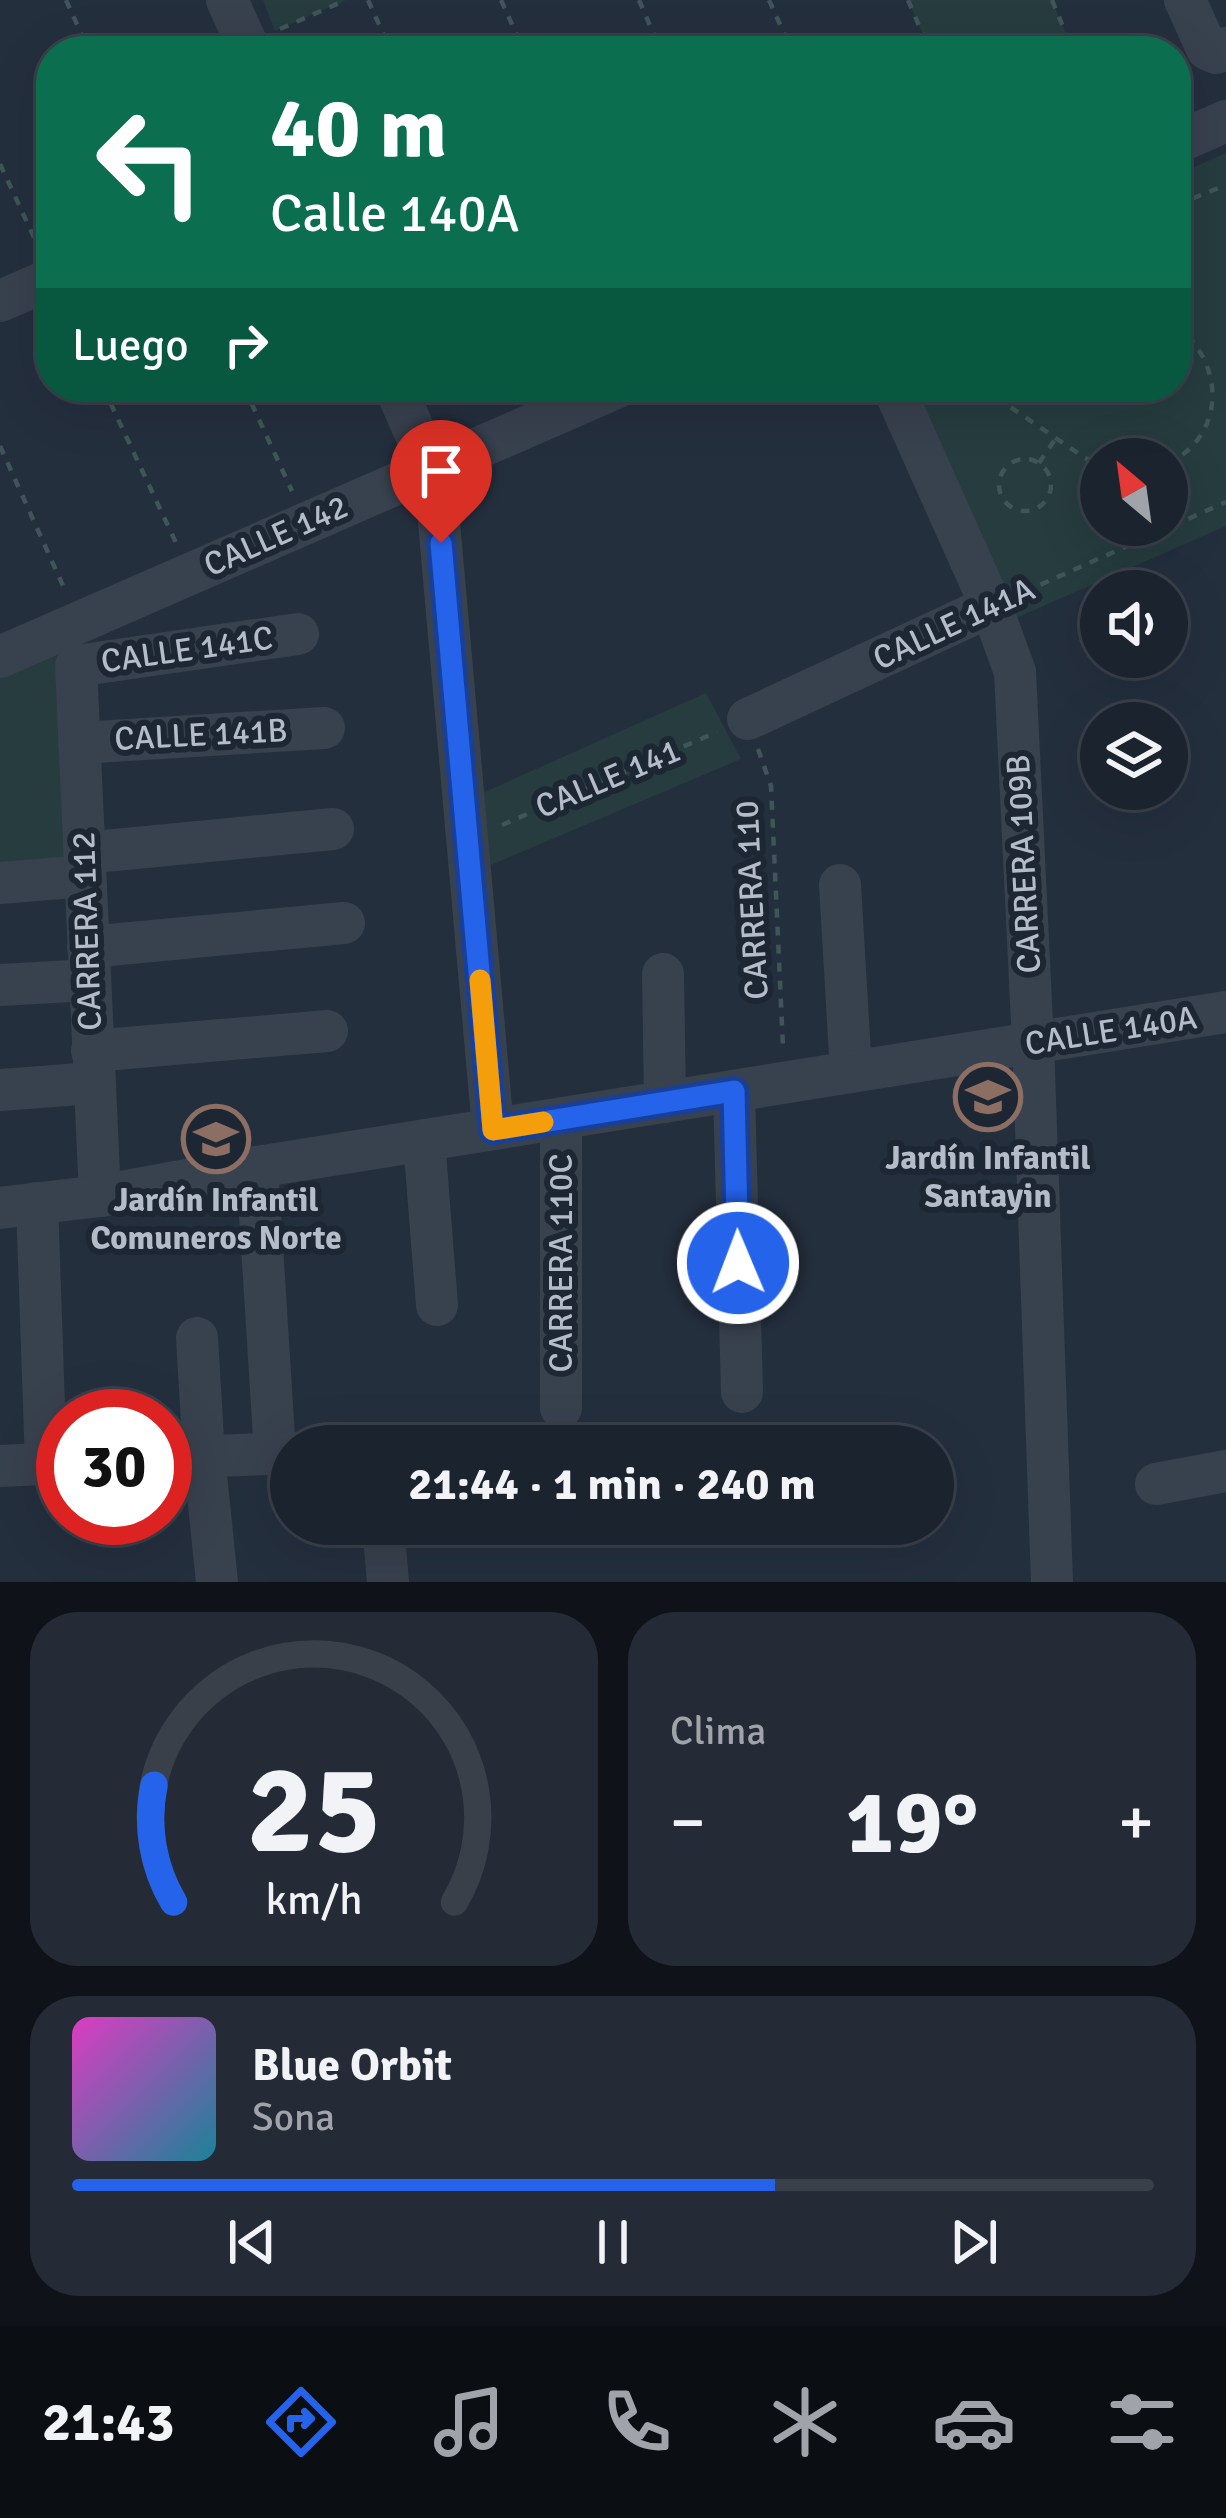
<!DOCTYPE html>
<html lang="es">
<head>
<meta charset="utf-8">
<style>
  body { margin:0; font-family:Signika,sans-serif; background:#242b36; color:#f1f3f6; height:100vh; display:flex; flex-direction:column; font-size:45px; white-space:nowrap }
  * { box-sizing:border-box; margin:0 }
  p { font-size:39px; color:#a0a4aa }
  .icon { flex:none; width:66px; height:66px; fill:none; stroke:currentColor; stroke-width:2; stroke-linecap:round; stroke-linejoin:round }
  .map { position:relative; height:1582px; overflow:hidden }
  .side { display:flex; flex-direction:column; gap:30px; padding:30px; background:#0f1319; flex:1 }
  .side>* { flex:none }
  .top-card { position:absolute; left:36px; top:36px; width:1155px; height:366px; border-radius:48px; box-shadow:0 12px 48px #0002,0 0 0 3px #39404a; background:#0b6e4f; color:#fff; overflow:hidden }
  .needle { width:78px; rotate:331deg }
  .fabs { position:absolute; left:1080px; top:438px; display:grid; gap:24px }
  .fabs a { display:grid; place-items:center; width:108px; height:108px; border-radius:50%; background:#1b232e; box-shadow:0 12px 48px #0002,0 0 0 3px #39404a; font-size:60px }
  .speed { position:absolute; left:36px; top:1389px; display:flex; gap:24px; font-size:60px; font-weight:700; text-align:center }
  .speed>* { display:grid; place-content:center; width:156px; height:156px; border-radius:50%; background:#1b232e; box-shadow:0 12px 48px #0002,0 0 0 3px #39404a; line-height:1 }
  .speed .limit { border:18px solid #d22; background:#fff; color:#111 }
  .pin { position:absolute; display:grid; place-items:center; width:102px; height:102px; color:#fff; margin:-123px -51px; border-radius:50% 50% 50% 0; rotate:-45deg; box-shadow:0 0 12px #0007 }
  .pin .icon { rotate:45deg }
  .me { position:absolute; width:132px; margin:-66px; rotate:359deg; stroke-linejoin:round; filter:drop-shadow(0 0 9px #0008) }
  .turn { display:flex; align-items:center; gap:42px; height:252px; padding:0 36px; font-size:54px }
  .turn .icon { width:156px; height:156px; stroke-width:2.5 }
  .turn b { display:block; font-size:84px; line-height:102px }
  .then { display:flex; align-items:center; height:114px; padding:0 36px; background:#0003; gap:24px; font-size:45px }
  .big { font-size:90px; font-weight:700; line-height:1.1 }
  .side .widget { flex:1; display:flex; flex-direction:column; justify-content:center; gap:18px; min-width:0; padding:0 42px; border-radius:48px; background:#242b36 }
  .side .dial { align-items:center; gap:0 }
  .dial svg { height:312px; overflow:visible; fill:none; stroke:#39404a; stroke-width:7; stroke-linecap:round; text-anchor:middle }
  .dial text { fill:#f1f3f6; stroke:none }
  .song { display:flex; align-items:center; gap:36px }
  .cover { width:144px; height:144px; border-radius:18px; background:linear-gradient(135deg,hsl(310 70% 55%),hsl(190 70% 35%)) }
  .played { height:12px; border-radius:6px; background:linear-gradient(90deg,#2563eb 65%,#39404a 65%) }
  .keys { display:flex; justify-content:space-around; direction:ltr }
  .heat { display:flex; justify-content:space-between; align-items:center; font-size:66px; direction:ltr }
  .side .tiles { flex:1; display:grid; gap:30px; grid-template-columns:1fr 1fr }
  .widget:last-child { grid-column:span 2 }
  .trip { position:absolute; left:270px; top:1425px; width:684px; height:120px; border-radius:60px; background:#1b232e; box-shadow:0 12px 48px #0002,0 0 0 3px #39404a; font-weight:700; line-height:120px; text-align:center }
  .tabs { display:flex; height:192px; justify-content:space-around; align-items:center; background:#0b0e12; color:#a0a4aa }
  .tabs .icon { width:84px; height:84px }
  .tabs .on { color:#2563eb }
  .tabs b { font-size:54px; color:#f1f3f6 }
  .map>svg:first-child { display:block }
  .green { fill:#263c3f; fill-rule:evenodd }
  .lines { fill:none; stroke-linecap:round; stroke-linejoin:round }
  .path { stroke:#3f5557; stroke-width:4.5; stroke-dasharray:9 9; stroke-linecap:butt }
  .minor { stroke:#38414e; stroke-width:42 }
  .route-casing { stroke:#184099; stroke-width:30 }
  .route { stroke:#2563eb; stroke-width:21 }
  .slow { stroke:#f59e0b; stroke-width:21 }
  .labels { text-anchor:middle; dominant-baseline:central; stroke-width:12; stroke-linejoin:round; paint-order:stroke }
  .street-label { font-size:33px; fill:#b4bcc9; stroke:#1d2633 }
  .poi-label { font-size:33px; font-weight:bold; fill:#b4bcc9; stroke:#1d2633 }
</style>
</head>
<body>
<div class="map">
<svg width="1226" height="1582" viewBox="0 0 1226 1582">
  <rect width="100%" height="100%" fill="#242f3e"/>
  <g class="green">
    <path d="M 263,0 L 346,0 L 275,31 Z"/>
    <path d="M 908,0 L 1052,0 L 1073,51 L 930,51 Z"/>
    <path d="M 1226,153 L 1226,526 L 1014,619 L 913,387 L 1176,387 L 1176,175 ZM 1101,459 L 1167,459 L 1167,525 L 1101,525 Z"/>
    <path d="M 70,646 L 82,863 L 0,873 L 0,677 Z"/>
    <path d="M 706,693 L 741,759 L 486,867 L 478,795 Z"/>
  </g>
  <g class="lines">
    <g class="path">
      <path d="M 66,0 L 89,51"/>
      <path d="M 368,0 L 391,51"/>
      <path d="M 501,0 L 524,51"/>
      <path d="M 639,0 L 661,51"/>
      <path d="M 769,0 L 792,51"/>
      <path d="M 908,0 L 930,51"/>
      <path d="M 1052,0 L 1073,51"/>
      <path d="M 280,29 L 346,0"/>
      <path d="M 0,164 L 38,246"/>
      <path d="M 1176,205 L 1226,185"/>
      <path d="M 1176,246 L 1193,201"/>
      <path d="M 103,387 L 177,545"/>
      <path d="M 244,387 L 292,491"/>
      <path d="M 981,387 L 1085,458 L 1101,464"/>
      <path d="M 0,446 L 64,588"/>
      <circle cx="1025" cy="485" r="26"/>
      <path d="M 1039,463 L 1056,438"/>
      <path d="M 1167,464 C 1226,436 1226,363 1176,326"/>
      <path d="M 1024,592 L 1226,502"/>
      <path d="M 758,749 L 771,786 L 783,1047"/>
      <path d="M 502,825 L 717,732"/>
    </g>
    <g class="minor">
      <path d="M 227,0 L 250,51"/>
      <path d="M 1185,0 L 1207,49 L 1216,53 L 1226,48"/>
      <path d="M 1176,143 L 1226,121"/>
      <path d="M 0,301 L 51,279"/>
      <path d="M 395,387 L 431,469 L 437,500 L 493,1129"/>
      <path d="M 893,387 L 991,606 L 1015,672 L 1033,1043 L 1052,1582"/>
      <path d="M 0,657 L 618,387"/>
      <path d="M 748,719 L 991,606"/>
      <path d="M 79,743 L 324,728"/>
      <path d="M 84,853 L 333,829"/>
      <path d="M 0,883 L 85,876"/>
      <path d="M 840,885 L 851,1072"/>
      <path d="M 88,947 L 344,923"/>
      <path d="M 663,974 L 665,1102"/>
      <path d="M 0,985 L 89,980"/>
      <path d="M 92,1051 L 327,1031"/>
      <path d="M 0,1090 L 93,1083"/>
      <path d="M 734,1091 L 742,1392"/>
      <path d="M 424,1141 L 437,1305"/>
      <path d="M 257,1167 L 275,1453"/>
      <path d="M 100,1196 L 76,666 L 298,634"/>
      <path d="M 37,1203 L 46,1463"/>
      <path d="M 0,1208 L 100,1196 L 257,1167 L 1226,1012"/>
      <path d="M 197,1338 L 204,1456 L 217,1582"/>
      <path d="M 561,1408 L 561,1119"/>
      <path d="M 165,1458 L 291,1453"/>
      <path d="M 0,1466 L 63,1463"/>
      <path d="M 1156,1484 L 1226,1471"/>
      <path d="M 383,1524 L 388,1582"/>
    </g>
  </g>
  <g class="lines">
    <g class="route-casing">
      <path id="route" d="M 441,543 L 493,1130 L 734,1091 L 738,1263"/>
    </g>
    <use href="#route" class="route"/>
    <path class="slow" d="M 480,980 L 493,1130 L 543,1122"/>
  </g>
  <defs>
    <g id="school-ring" transform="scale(3.45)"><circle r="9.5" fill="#1d2633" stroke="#8d6e63" stroke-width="1.5"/><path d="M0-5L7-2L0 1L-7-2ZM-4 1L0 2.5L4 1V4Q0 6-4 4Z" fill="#8d6e63"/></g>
  </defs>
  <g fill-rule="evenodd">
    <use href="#school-ring" x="988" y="1097"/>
    <use href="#school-ring" x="216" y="1139"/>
  </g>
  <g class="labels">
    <g class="street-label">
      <text transform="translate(276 536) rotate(-24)">CALLE 142</text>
      <text transform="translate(954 624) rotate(-25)">CALLE 141A</text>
      <text transform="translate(187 650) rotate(-8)">CALLE 141C</text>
      <text transform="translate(201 735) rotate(-3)">CALLE 141B</text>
      <text transform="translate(608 779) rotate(-23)">CALLE 141</text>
      <text transform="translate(1024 864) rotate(-93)">CARRERA 109B</text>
      <text transform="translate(752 900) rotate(-93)">CARRERA 110</text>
      <text transform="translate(87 931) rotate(-92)">CARRERA 112</text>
      <text transform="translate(1111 1031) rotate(-9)">CALLE 140A</text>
      <text transform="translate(561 1263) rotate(-90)">CARRERA 110C</text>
    </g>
    <g class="poi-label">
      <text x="988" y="1158">Jardín Infantil<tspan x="988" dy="38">Santayin</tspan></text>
      <text x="216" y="1200">Jardín Infantil<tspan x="216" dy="38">Comuneros Norte</tspan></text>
    </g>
  </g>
</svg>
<div class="fabs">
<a><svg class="needle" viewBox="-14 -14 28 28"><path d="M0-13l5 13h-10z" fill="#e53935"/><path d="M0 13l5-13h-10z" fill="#a0a4aa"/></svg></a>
<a><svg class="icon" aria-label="sound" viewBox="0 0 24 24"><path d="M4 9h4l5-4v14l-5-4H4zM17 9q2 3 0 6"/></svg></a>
<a><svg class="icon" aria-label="layers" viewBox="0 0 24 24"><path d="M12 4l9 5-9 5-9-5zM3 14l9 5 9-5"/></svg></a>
</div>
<div class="speed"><div class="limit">30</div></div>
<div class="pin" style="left:441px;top:543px;background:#d93025"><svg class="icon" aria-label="arrive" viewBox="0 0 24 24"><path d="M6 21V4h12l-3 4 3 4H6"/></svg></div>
<svg class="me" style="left:738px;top:1263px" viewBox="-20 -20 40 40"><circle r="17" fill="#2563eb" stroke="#fff" stroke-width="3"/><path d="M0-11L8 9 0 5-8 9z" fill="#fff"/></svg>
<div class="trip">21:44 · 1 min · 240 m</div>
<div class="top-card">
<div class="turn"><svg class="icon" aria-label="left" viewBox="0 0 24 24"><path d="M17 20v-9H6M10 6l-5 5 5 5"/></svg><div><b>40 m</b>Calle 140A</div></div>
<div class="then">Luego<svg class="icon" aria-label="right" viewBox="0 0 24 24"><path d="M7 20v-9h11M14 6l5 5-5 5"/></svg></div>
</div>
</div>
<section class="side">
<div class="tiles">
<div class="widget dial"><svg viewBox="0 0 100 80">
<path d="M14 69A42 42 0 1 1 86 69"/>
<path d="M14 69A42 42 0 0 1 9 39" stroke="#2563eb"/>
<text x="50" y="56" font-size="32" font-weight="700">25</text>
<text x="50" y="72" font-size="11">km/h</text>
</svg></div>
<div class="widget"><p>Clima</p>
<div class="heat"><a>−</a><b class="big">19°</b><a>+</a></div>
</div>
<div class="widget">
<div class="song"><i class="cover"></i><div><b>Blue Orbit</b><p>Sona</p></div></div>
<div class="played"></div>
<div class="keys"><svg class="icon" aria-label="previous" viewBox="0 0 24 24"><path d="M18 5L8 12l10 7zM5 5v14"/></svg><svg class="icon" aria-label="pause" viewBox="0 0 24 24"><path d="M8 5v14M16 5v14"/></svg><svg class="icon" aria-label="next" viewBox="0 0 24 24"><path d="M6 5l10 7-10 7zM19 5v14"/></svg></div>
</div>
</div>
</section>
<nav class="tabs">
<b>21:43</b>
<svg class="icon on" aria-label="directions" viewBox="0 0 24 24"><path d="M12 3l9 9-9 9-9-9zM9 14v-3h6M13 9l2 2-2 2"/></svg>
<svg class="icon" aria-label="music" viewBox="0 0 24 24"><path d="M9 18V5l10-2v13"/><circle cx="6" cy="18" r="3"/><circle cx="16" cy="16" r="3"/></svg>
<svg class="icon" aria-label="phone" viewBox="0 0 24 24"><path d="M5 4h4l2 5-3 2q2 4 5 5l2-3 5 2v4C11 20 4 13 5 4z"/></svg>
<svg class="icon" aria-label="climate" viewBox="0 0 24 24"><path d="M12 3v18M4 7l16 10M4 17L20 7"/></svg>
<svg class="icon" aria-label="car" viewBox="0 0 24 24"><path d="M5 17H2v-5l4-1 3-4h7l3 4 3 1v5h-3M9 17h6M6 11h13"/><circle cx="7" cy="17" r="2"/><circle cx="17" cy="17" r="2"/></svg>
<svg class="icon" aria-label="filters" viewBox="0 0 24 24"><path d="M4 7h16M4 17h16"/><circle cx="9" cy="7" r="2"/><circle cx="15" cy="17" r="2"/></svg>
</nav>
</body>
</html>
